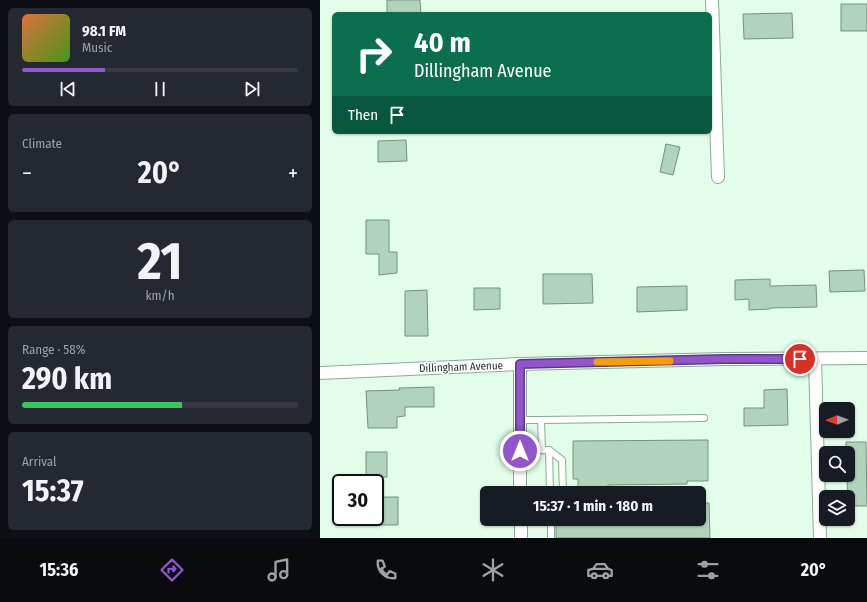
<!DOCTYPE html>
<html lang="en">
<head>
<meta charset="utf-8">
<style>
  body { margin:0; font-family:"Fira Sans Condensed",sans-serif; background:#242831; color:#f1f3f6; height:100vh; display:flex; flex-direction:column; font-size:15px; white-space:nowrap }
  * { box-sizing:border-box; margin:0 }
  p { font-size:13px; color:#9ea1a6 }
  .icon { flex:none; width:22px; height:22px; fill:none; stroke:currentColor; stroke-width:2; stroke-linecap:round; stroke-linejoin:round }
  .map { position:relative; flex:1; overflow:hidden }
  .details { display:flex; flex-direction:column; gap:8px; padding:8px; background:#0d0f14; width:320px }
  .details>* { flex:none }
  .top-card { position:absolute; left:12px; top:12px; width:380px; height:122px; border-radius:6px; box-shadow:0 1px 3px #0004; background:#0b6e4f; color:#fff; overflow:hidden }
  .needle { width:26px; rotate:269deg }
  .fabs { position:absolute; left:499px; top:402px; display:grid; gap:8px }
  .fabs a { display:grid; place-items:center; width:36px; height:36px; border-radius:6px; background:#171b24; box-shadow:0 1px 3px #0004; font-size:20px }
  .speed { position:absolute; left:12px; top:474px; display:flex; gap:8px; font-size:20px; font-weight:700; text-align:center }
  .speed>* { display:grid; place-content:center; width:52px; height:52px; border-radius:50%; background:#171b24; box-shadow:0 1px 3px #0004; line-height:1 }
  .speed .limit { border:2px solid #111; border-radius:6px; background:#fff; color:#111 }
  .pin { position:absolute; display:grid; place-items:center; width:34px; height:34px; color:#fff; margin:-17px; border:2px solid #fff; border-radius:50%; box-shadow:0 1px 4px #0007 }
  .me { position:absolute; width:44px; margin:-22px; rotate:0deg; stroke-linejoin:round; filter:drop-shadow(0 0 3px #0008) }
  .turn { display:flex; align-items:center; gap:14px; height:84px; padding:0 16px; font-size:18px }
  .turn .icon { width:52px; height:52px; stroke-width:2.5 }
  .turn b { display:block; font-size:28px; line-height:34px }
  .then { display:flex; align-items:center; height:38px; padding:0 16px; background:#0003; gap:8px; font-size:15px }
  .big { font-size:30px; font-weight:700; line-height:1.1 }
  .details .card { flex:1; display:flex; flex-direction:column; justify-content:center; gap:6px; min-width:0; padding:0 14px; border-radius:6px; background:#242831 }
  .details .dial { align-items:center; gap:0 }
  .dial b { font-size:52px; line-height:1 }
  .song { display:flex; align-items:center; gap:12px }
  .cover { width:48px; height:48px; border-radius:6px; background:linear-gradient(135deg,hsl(20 70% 55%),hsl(100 70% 35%)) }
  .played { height:4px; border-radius:2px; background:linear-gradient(90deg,#9256cc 30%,#363941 30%) }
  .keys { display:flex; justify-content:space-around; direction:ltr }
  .heat { display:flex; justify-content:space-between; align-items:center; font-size:22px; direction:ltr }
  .charge { height:6px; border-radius:3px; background:linear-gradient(90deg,#34c759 58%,#363941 0) }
  .trip { position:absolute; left:160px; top:486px; width:226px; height:40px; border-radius:6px; background:#171b24; box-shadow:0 1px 3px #0004; font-weight:700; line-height:40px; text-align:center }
  .tabs { display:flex; height:64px; justify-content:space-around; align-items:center; background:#090b0e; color:#9ea1a6 }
  .tabs .icon { width:28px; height:28px }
  .tabs .active { color:#9256cc }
  .tabs b { font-size:18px; color:#f1f3f6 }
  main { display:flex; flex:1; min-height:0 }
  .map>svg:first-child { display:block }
  .building { fill:#b1d2bb; stroke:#73937d }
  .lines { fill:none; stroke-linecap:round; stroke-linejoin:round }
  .service-casing { stroke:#8bab95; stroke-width:8 }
  .minor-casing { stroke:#8bab95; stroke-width:14 }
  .service { stroke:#fff; stroke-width:6 }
  .minor { stroke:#fff; stroke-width:12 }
  .route-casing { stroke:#5f3885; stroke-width:10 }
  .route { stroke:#9256cc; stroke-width:7 }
  .slow { stroke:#f59e0b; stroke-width:7 }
  .labels { text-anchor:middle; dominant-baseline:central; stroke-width:3.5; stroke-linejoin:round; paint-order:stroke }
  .street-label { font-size:11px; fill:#253229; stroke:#fff }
</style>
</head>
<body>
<main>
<section class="details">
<div class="card">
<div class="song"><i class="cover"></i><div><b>98.1 FM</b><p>Music</p></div></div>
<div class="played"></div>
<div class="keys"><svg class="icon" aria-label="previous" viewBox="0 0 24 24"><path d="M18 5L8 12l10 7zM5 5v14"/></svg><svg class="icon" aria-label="pause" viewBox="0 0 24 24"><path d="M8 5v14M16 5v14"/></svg><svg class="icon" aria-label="next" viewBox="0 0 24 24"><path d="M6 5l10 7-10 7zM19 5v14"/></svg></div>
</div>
<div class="card"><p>Climate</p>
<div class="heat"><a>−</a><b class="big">20°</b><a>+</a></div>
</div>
<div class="card dial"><b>21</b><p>km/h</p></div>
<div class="card"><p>Range · 58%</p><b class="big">290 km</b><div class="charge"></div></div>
<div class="card"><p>Arrival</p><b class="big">15:37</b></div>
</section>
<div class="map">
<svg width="547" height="538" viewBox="0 0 547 538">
  <rect width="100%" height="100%" fill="#e2fdea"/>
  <g class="building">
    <path d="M 67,0 L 100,0 L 101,14 L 67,14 Z"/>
    <rect x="521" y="4" width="26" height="27"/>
    <path d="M 472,13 L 473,38 L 424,39 L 423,14 Z"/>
    <path d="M 86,140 L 87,161 L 58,162 L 58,141 Z"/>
    <path d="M 346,144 L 360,147 L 353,175 L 340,172 Z"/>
    <path d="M 46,220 L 69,220 L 69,252 L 77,252 L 77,273 L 59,275 L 59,254 L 46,254 Z"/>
    <path d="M 544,270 L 545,291 L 510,292 L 509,271 Z"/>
    <path d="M 223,274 L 272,274 L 273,303 L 223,304 Z"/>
    <path d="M 450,279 L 450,286 L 496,285 L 497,307 L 450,308 L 450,309 L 429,310 L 429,299 L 415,300 L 415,280 Z"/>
    <path d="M 367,286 L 367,310 L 317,312 L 317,287 Z"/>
    <path d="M 154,288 L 180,288 L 180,309 L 154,310 Z"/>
    <path d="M 107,290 L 108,336 L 85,336 L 85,291 Z"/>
    <path d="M 114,387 L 114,407 L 85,407 L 85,416 L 77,417 L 77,428 L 48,428 L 46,391 L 80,390 L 79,388 Z"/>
    <path d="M 467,389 L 468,425 L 424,426 L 424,408 L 444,408 L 444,390 Z"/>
    <path d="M 388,440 L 388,481 L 367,481 L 367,484 L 288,485 L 288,493 L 258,493 L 258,479 L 253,479 L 253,441 Z"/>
    <path d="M 526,442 L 546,442 L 547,506 L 528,506 L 527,475 L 528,475 L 528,453 L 526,453 Z"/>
    <rect x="46" y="452" width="21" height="25"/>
    <path d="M 57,497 L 78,497 L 78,525 L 58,525 Z"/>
    <path d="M 379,503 L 389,503 L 390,538 L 236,538 L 236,519 L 379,519 Z"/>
  </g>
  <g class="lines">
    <g class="service-casing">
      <g id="service">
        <path d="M 200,420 L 221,420"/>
        <path d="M 222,450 L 221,420 L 384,418"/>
        <path d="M 229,450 L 242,460 L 243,493"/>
        <path d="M 200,451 L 229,450 L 230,493"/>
        <path d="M 231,519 L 231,538"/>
      </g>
    </g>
    <g class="minor-casing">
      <g id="minor">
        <path d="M 392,0 L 398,177"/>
        <path d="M 495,359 L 500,538"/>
        <path d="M 200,364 L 200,493"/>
        <path d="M 0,373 L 200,364 L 405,359 L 547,358"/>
        <path d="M 201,519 L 201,538"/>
      </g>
    </g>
    <use href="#service" class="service"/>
    <use href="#minor" class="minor"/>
  </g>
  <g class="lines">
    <g class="route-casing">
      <path id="route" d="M 200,451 L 200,364 L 405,359 L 480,359"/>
    </g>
    <use href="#route" class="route"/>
    <path class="slow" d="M 277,362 L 350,361"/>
  </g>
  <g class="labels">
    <g class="street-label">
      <text transform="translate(141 367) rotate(-2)">Dillingham Avenue</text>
    </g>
  </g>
</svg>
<div class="fabs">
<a><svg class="needle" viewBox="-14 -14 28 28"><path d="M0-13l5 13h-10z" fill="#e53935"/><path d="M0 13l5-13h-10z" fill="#9ea1a6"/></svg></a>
<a><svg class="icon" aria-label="search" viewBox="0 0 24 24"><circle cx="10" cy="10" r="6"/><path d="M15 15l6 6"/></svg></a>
<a><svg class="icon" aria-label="layers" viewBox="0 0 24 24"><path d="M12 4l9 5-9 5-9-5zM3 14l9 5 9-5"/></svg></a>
</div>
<div class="speed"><div class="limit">30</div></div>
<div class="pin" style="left:480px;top:359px;background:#d93025"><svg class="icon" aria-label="arrive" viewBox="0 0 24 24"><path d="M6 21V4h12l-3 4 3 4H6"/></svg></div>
<svg class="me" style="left:200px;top:451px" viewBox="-20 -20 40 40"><circle r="17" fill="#9256cc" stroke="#fff" stroke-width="3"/><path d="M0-11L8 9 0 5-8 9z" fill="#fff"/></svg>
<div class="trip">15:37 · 1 min · 180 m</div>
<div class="top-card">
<div class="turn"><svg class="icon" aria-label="right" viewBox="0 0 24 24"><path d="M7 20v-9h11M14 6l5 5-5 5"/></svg><div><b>40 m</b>Dillingham Avenue</div></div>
<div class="then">Then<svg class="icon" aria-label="arrive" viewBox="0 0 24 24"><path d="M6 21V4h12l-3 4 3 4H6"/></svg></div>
</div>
</div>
</main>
<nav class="tabs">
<b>15:36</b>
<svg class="icon active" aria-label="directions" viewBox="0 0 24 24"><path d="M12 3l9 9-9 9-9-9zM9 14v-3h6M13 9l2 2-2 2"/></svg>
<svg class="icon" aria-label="music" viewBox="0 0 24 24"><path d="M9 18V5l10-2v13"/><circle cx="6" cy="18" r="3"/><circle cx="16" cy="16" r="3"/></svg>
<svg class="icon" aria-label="phone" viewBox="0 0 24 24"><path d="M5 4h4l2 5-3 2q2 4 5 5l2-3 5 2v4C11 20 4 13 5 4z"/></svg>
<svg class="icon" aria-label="climate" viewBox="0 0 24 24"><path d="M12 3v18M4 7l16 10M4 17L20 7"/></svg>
<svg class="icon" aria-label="car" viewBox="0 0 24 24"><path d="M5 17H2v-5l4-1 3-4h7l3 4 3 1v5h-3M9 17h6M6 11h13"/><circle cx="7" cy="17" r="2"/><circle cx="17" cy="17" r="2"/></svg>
<svg class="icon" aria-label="filters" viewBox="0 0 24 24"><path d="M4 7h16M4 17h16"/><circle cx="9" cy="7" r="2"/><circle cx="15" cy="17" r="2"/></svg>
<b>20°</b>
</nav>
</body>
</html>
